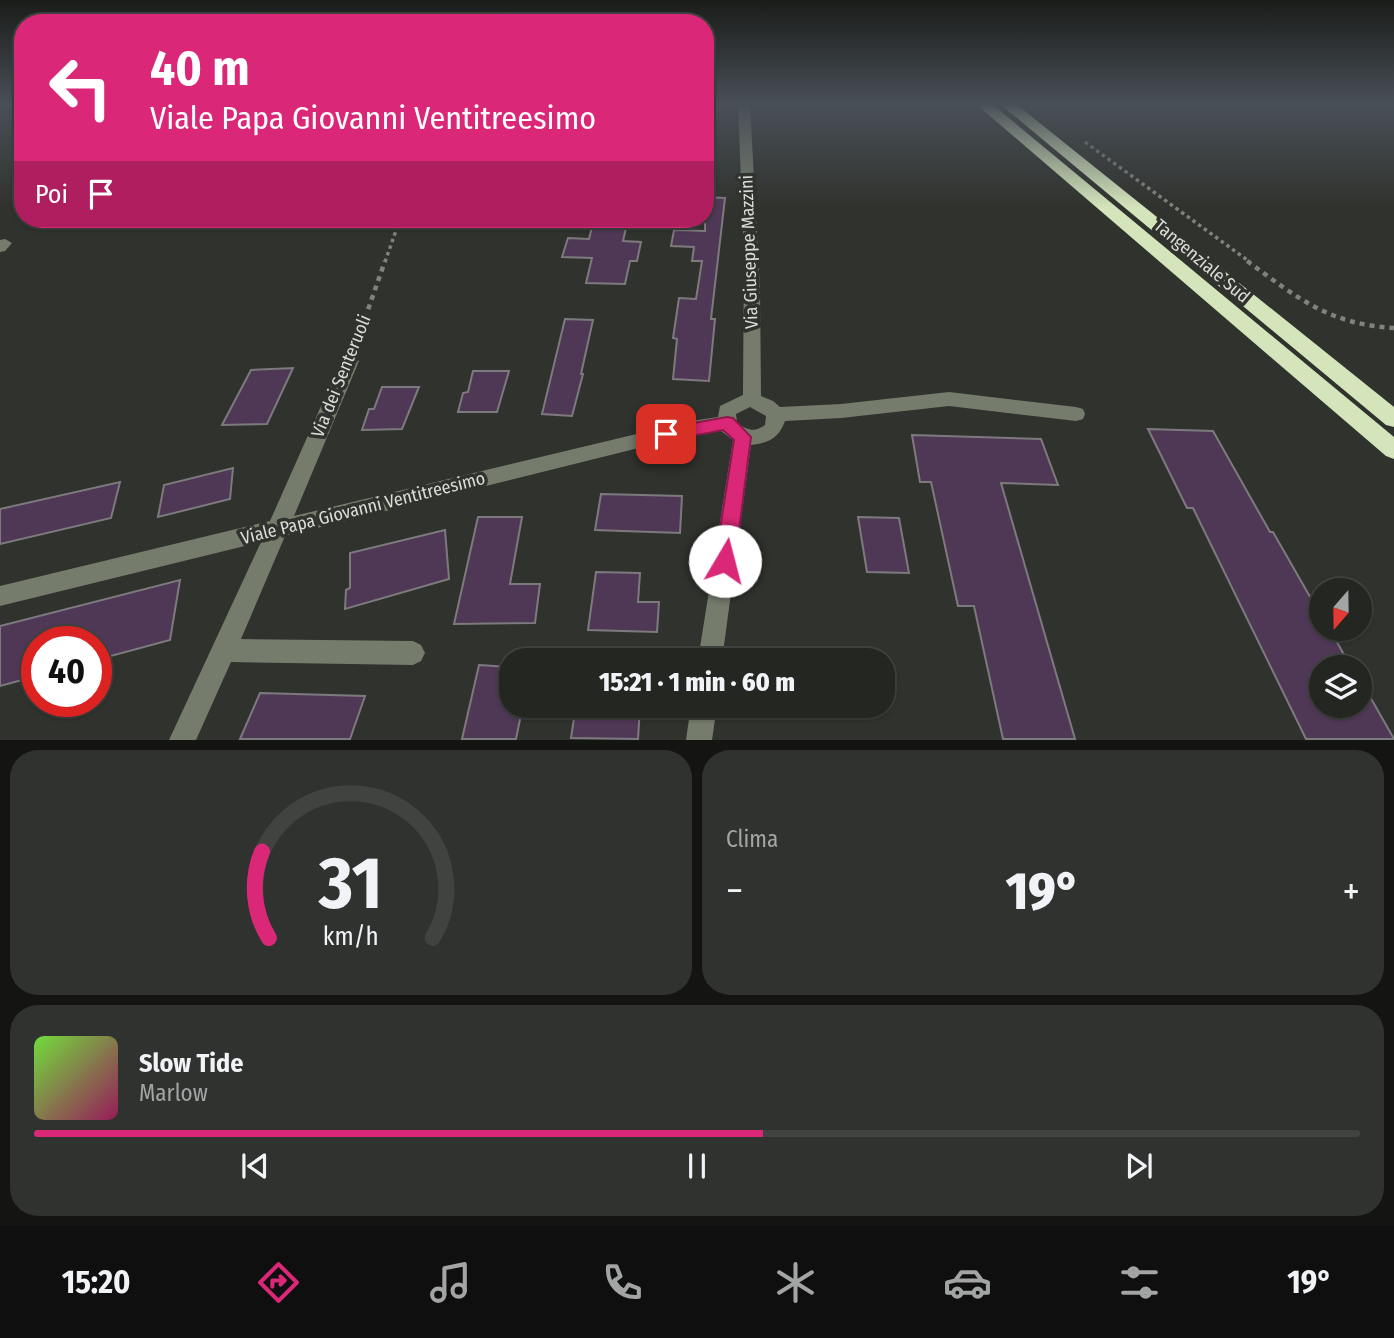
<!DOCTYPE html>
<html lang="it">
<head>
<meta charset="utf-8">
<style>
  body { margin:0; font-family:"Fira Sans Condensed",sans-serif; background:#30322f; color:#f1f3f6; height:100vh; display:flex; flex-direction:column; font-size:26px; white-space:nowrap }
  * { box-sizing:border-box; margin:0 }
  p { font-size:23px; color:#a3a5a5 }
  .icon { flex:none; width:38px; height:38px; fill:none; stroke:currentColor; stroke-width:2; stroke-linecap:round; stroke-linejoin:round }
  .map { position:relative; height:740px; overflow:hidden }
  .drawer { display:flex; flex-direction:column; gap:10px; padding:10px; background:#141513; flex:1 }
  .drawer>* { flex:none }
  .guide { position:absolute; left:14px; top:14px; width:700px; height:214px; border-radius:28px; box-shadow:0 2px 5px #0004,0 0 0 2px #414340; background:#db2777; color:#fff; overflow:hidden }
  .needle { width:46px; rotate:200deg }
  .tools { position:absolute; left:1309px; top:578px; display:grid; gap:14px }
  .tools a { display:grid; place-items:center; width:63px; height:63px; border-radius:50%; background:#242622; box-shadow:0 2px 5px #0004,0 0 0 2px #414340; font-size:35px }
  .speed { position:absolute; left:21px; top:626px; display:flex; gap:14px; font-size:35px; font-weight:700; text-align:center }
  .speed>* { display:grid; place-content:center; width:91px; height:91px; border-radius:50%; background:#242622; box-shadow:0 2px 5px #0004,0 0 0 2px #414340; line-height:1 }
  .speed .limit { border:10px solid #d22; background:#fff; color:#111 }
  .pin { position:absolute; display:grid; place-items:center; width:60px; height:60px; color:#fff; margin:-30px; border-radius:14px; box-shadow:0 4px 10px #0006 }
  .me { position:absolute; width:77px; margin:-38px; rotate:8deg; stroke-linejoin:round; filter:drop-shadow(0 0 5px #0008) }
  .turn { display:flex; align-items:center; gap:24px; height:147px; padding:0 21px; font-size:32px }
  .turn .icon { width:91px; height:91px; stroke-width:2.5 }
  .turn b { display:block; font-size:49px; line-height:60px }
  .then { display:flex; align-items:center; height:66px; padding:0 21px; background:#0003; gap:14px; font-size:26px }
  .big { font-size:52px; font-weight:800; line-height:1.1 }
  .drawer .tile { flex:1; display:flex; flex-direction:column; justify-content:center; gap:10px; min-width:0; padding:0 24px; border-radius:28px; background:#30322f }
  .drawer .dial { align-items:center; gap:0 }
  .dial svg { height:182px; overflow:visible; fill:none; stroke:#414340; stroke-width:7; stroke-linecap:round; text-anchor:middle }
  .dial text { fill:#f1f3f6; stroke:none }
  .song { display:flex; align-items:center; gap:21px }
  .cover { width:84px; height:84px; border-radius:10px; background:linear-gradient(135deg,hsl(100 70% 55%),hsl(330 70% 35%)) }
  .played { height:7px; border-radius:4px; background:linear-gradient(90deg,#db2777 55%,#414340 55%) }
  .keys { display:flex; justify-content:space-around; direction:ltr }
  .heat { display:flex; justify-content:space-between; align-items:center; font-size:38px; direction:ltr }
  .drawer .tiles { flex:1; display:grid; gap:10px; grid-template-columns:1fr 1fr }
  .tile:last-child { grid-column:span 2 }
  .trip { position:absolute; left:499px; top:648px; width:396px; height:70px; border-radius:28px; background:#242622; box-shadow:0 2px 5px #0004,0 0 0 2px #414340; font-weight:800; line-height:70px; text-align:center }
  .tab-bar { display:flex; height:112px; justify-content:space-around; align-items:center; background:#0e0f0e; color:#a3a5a5 }
  .tab-bar .icon { width:49px; height:49px }
  .tab-bar .on { color:#db2777 }
  .tab-bar b { font-size:32px; color:#f1f3f6 }
  .map>svg:first-child { display:block }
  .building { fill:#4f3856; stroke:#7d7a7e; stroke-width:2 }
  .lines { fill:none; stroke-linecap:round; stroke-linejoin:round }
  .path-far1 { stroke:#80827e; stroke-width:3.5; stroke-dasharray:3.5 3.5; stroke-linecap:butt }
  .path { stroke:#80827e; stroke-width:4.5; stroke-dasharray:5 5; stroke-linecap:butt }
  .minor { fill:#757c6c; fill-rule:evenodd }
  .highway { fill:#d4e5bc; fill-rule:evenodd }
  .route { fill:#db2777; stroke:#8e194d; stroke-width:2 }
  .labels { text-anchor:middle; dominant-baseline:central; stroke-width:7; stroke-linejoin:round; paint-order:stroke }
  .street-label { font-size:18px; fill:#dbdcd9; stroke:#30322d }
</style>
</head>
<body>
<div class="map">
<svg width="1394" height="740" viewBox="0 0 1394 740">
  <rect width="100%" height="100%" fill="#30322d"/>
  <g class="building">
    <path d="M 705,197 L 725,198 L 711,319 L 715,319 L 709,381 L 673,379 L 677,339 L 673,338 L 679,298 L 696,299 L 702,261 L 692,261 L 694,247 L 671,246 L 674,230 L 705,231 Z"/>
    <path d="M 594,219 L 628,219 L 623,241 L 641,242 L 637,261 L 630,261 L 625,284 L 586,283 L 592,258 L 562,257 L 568,238 L 589,239 Z"/>
    <path d="M 565,319 L 593,320 L 581,374 L 583,374 L 572,416 L 542,414 Z"/>
    <path d="M 293,368 L 267,424 L 222,425 L 251,370 Z"/>
    <path d="M 473,371 L 509,371 L 497,412 L 458,412 L 463,393 L 468,392 Z"/>
    <path d="M 382,387 L 419,387 L 402,429 L 362,430 L 369,409 L 374,409 Z"/>
    <path d="M 1148,429 L 1213,431 L 1270,532 L 1273,532 L 1321,616 L 1321,628 L 1329,628 L 1351,667 L 1321,667 L 1321,705 L 1360,705 L 1360,679 L 1394,739 L 1306,739 L 1193,508 L 1187,508 Z"/>
    <path d="M 912,435 L 1041,439 L 1058,485 L 1001,483 L 1075,739 L 1003,739 L 974,606 L 958,606 L 931,482 L 920,482 Z"/>
    <path d="M 233,468 L 230,499 L 158,517 L 164,485 Z"/>
    <path d="M 120,482 L 111,518 L 0,544 L 0,509 Z"/>
    <path d="M 601,494 L 682,496 L 680,533 L 595,530 Z"/>
    <path d="M 478,517 L 522,517 L 510,584 L 540,584 L 535,623 L 454,624 Z"/>
    <path d="M 858,517 L 899,518 L 909,573 L 867,572 Z"/>
    <path d="M 445,530 L 449,579 L 345,609 L 346,590 L 350,588 L 350,553 Z"/>
    <path d="M 596,572 L 640,573 L 638,602 L 659,602 L 657,632 L 588,630 Z"/>
    <path d="M 180,580 L 170,640 L 96,660 L 96,642 L 37,642 L 37,676 L 0,686 L 0,626 Z"/>
    <path d="M 479,665 L 511,667 L 511,705 L 523,705 L 516,739 L 462,739 Z"/>
    <path d="M 260,693 L 365,696 L 350,739 L 240,739 Z"/>
    <path d="M 576,705 L 640,707 L 638,739 L 571,738 Z"/>
  </g>
  <g class="lines">
    <g class="path-far1">
      <path d="M 0,107 L 23,106"/>
      <path d="M 1085,142 L 1250,262"/>
      <path d="M 385,262 L 400,219"/>
    </g>
    <g class="path">
      <path d="M 1247,261 C 1298,298 1328,324 1394,328"/>
      <path d="M 355,347 L 385,261"/>
    </g>
    <g class="minor">
      <path d="M 738,104 L 750,104 L 760,290 L 761,396 L 773,401 L 780,407 L 841,404 L 949,392 L 1076,407 L 1083,409 L 1085,414 L 1083,419 L 1076,421 L 949,406 L 841,418 L 785,421 C 779,438 769,443 751,445 L 722,660 L 698,660 L 733,440 L 721,431 L 691,435 L 285,536 L 241,639 L 413,641 L 421,645 L 425,653 L 421,661 L 413,665 L 231,662 L 196,740 L 169,740 L 261,542 L 0,606 L 0,586 L 270,521 L 341,361 L 350,355 L 359,361 L 294,516 L 691,421 L 718,417 L 720,406 L 743,395 L 743,388 L 744,259 ZM 750,407 L 766,416 L 765,425 C 754,433 748,430 737,423 L 736,414 Z"/>
      <path d="M 5,239 L 12,243 L 5,251 L 0,252 L 0,240 Z"/>
      <path d="M 691,705 L 717,705 L 712,740 L 686,740 Z"/>
    </g>
    <g class="highway">
      <path d="M 976,104 L 992,104 L 1394,437 L 1394,459 L 1386,456 Z"/>
      <path d="M 1000,104 L 1016,104 L 1394,407 L 1394,427 L 1386,425 Z"/>
    </g>
  </g>
  <linearGradient id="sky" x2="0" y2="1"><stop stop-color="#1a1c19"/><stop offset="0.5" stop-color="#484f57"/><stop offset="1" stop-color="#484f57" stop-opacity="0"/></linearGradient>
  <rect width="1394" height="208" fill="url(#sky)"/>
  <path class="route" d="M 727,417 L 733,418 L 751,437 L 735,561 L 732,567 L 725,569 L 718,567 L 715,561 L 734,440 L 723,430 L 666,441 L 660,439 L 657,434 L 660,430 L 666,428 Z"/>
  <g class="labels">
    <g class="street-label">
      <text transform="translate(749 252) rotate(-92)">Via Giuseppe Mazzini</text>
      <text transform="translate(1202 261) rotate(40)">Tangenziale Sud</text>
      <text transform="translate(341 376) rotate(-68)">Via dei Senteruoli</text>
      <text transform="translate(363 508) rotate(-14)">Viale Papa Giovanni Ventitreesimo</text>
    </g>
  </g>
</svg>
<div class="tools">
<a><svg class="needle" viewBox="-14 -14 28 28"><path d="M0-13l5 13h-10z" fill="#e53935"/><path d="M0 13l5-13h-10z" fill="#a3a5a5"/></svg></a>
<a><svg class="icon" aria-label="layers" viewBox="0 0 24 24"><path d="M12 4l9 5-9 5-9-5zM3 14l9 5 9-5"/></svg></a>
</div>
<div class="speed"><div class="limit">40</div></div>
<div class="pin" style="left:666px;top:434px;background:#d93025"><svg class="icon" aria-label="arrive" viewBox="0 0 24 24"><path d="M6 21V4h12l-3 4 3 4H6"/></svg></div>
<svg class="me" style="left:725px;top:561px" viewBox="-20 -20 40 40"><circle r="19" fill="#fff"/><path d="M0-13L10 11 0 6-10 11z" fill="#db2777"/></svg>
<div class="trip">15:21 · 1 min · 60 m</div>
<div class="guide">
<div class="turn"><svg class="icon" aria-label="left" viewBox="0 0 24 24"><path d="M17 20v-9H6M10 6l-5 5 5 5"/></svg><div><b>40 m</b>Viale Papa Giovanni Ventitreesimo</div></div>
<div class="then">Poi<svg class="icon" aria-label="arrive" viewBox="0 0 24 24"><path d="M6 21V4h12l-3 4 3 4H6"/></svg></div>
</div>
</div>
<section class="drawer">
<div class="tiles">
<div class="tile dial"><svg viewBox="0 0 100 80">
<path d="M14 69A42 42 0 1 1 86 69"/>
<path d="M14 69A42 42 0 0 1 11 31" stroke="#db2777"/>
<text x="50" y="56" font-size="32" font-weight="700">31</text>
<text x="50" y="72" font-size="11">km/h</text>
</svg></div>
<div class="tile"><p>Clima</p>
<div class="heat"><a>−</a><b class="big">19°</b><a>+</a></div>
</div>
<div class="tile">
<div class="song"><i class="cover"></i><div><b>Slow Tide</b><p>Marlow</p></div></div>
<div class="played"></div>
<div class="keys"><svg class="icon" aria-label="previous" viewBox="0 0 24 24"><path d="M18 5L8 12l10 7zM5 5v14"/></svg><svg class="icon" aria-label="pause" viewBox="0 0 24 24"><path d="M8 5v14M16 5v14"/></svg><svg class="icon" aria-label="next" viewBox="0 0 24 24"><path d="M6 5l10 7-10 7zM19 5v14"/></svg></div>
</div>
</div>
</section>
<nav class="tab-bar">
<b>15:20</b>
<svg class="icon on" aria-label="directions" viewBox="0 0 24 24"><path d="M12 3l9 9-9 9-9-9zM9 14v-3h6M13 9l2 2-2 2"/></svg>
<svg class="icon" aria-label="music" viewBox="0 0 24 24"><path d="M9 18V5l10-2v13"/><circle cx="6" cy="18" r="3"/><circle cx="16" cy="16" r="3"/></svg>
<svg class="icon" aria-label="phone" viewBox="0 0 24 24"><path d="M5 4h4l2 5-3 2q2 4 5 5l2-3 5 2v4C11 20 4 13 5 4z"/></svg>
<svg class="icon" aria-label="climate" viewBox="0 0 24 24"><path d="M12 3v18M4 7l16 10M4 17L20 7"/></svg>
<svg class="icon" aria-label="car" viewBox="0 0 24 24"><path d="M5 17H2v-5l4-1 3-4h7l3 4 3 1v5h-3M9 17h6M6 11h13"/><circle cx="7" cy="17" r="2"/><circle cx="17" cy="17" r="2"/></svg>
<svg class="icon" aria-label="filters" viewBox="0 0 24 24"><path d="M4 7h16M4 17h16"/><circle cx="9" cy="7" r="2"/><circle cx="15" cy="17" r="2"/></svg>
<b>19°</b>
</nav>
</body>
</html>
